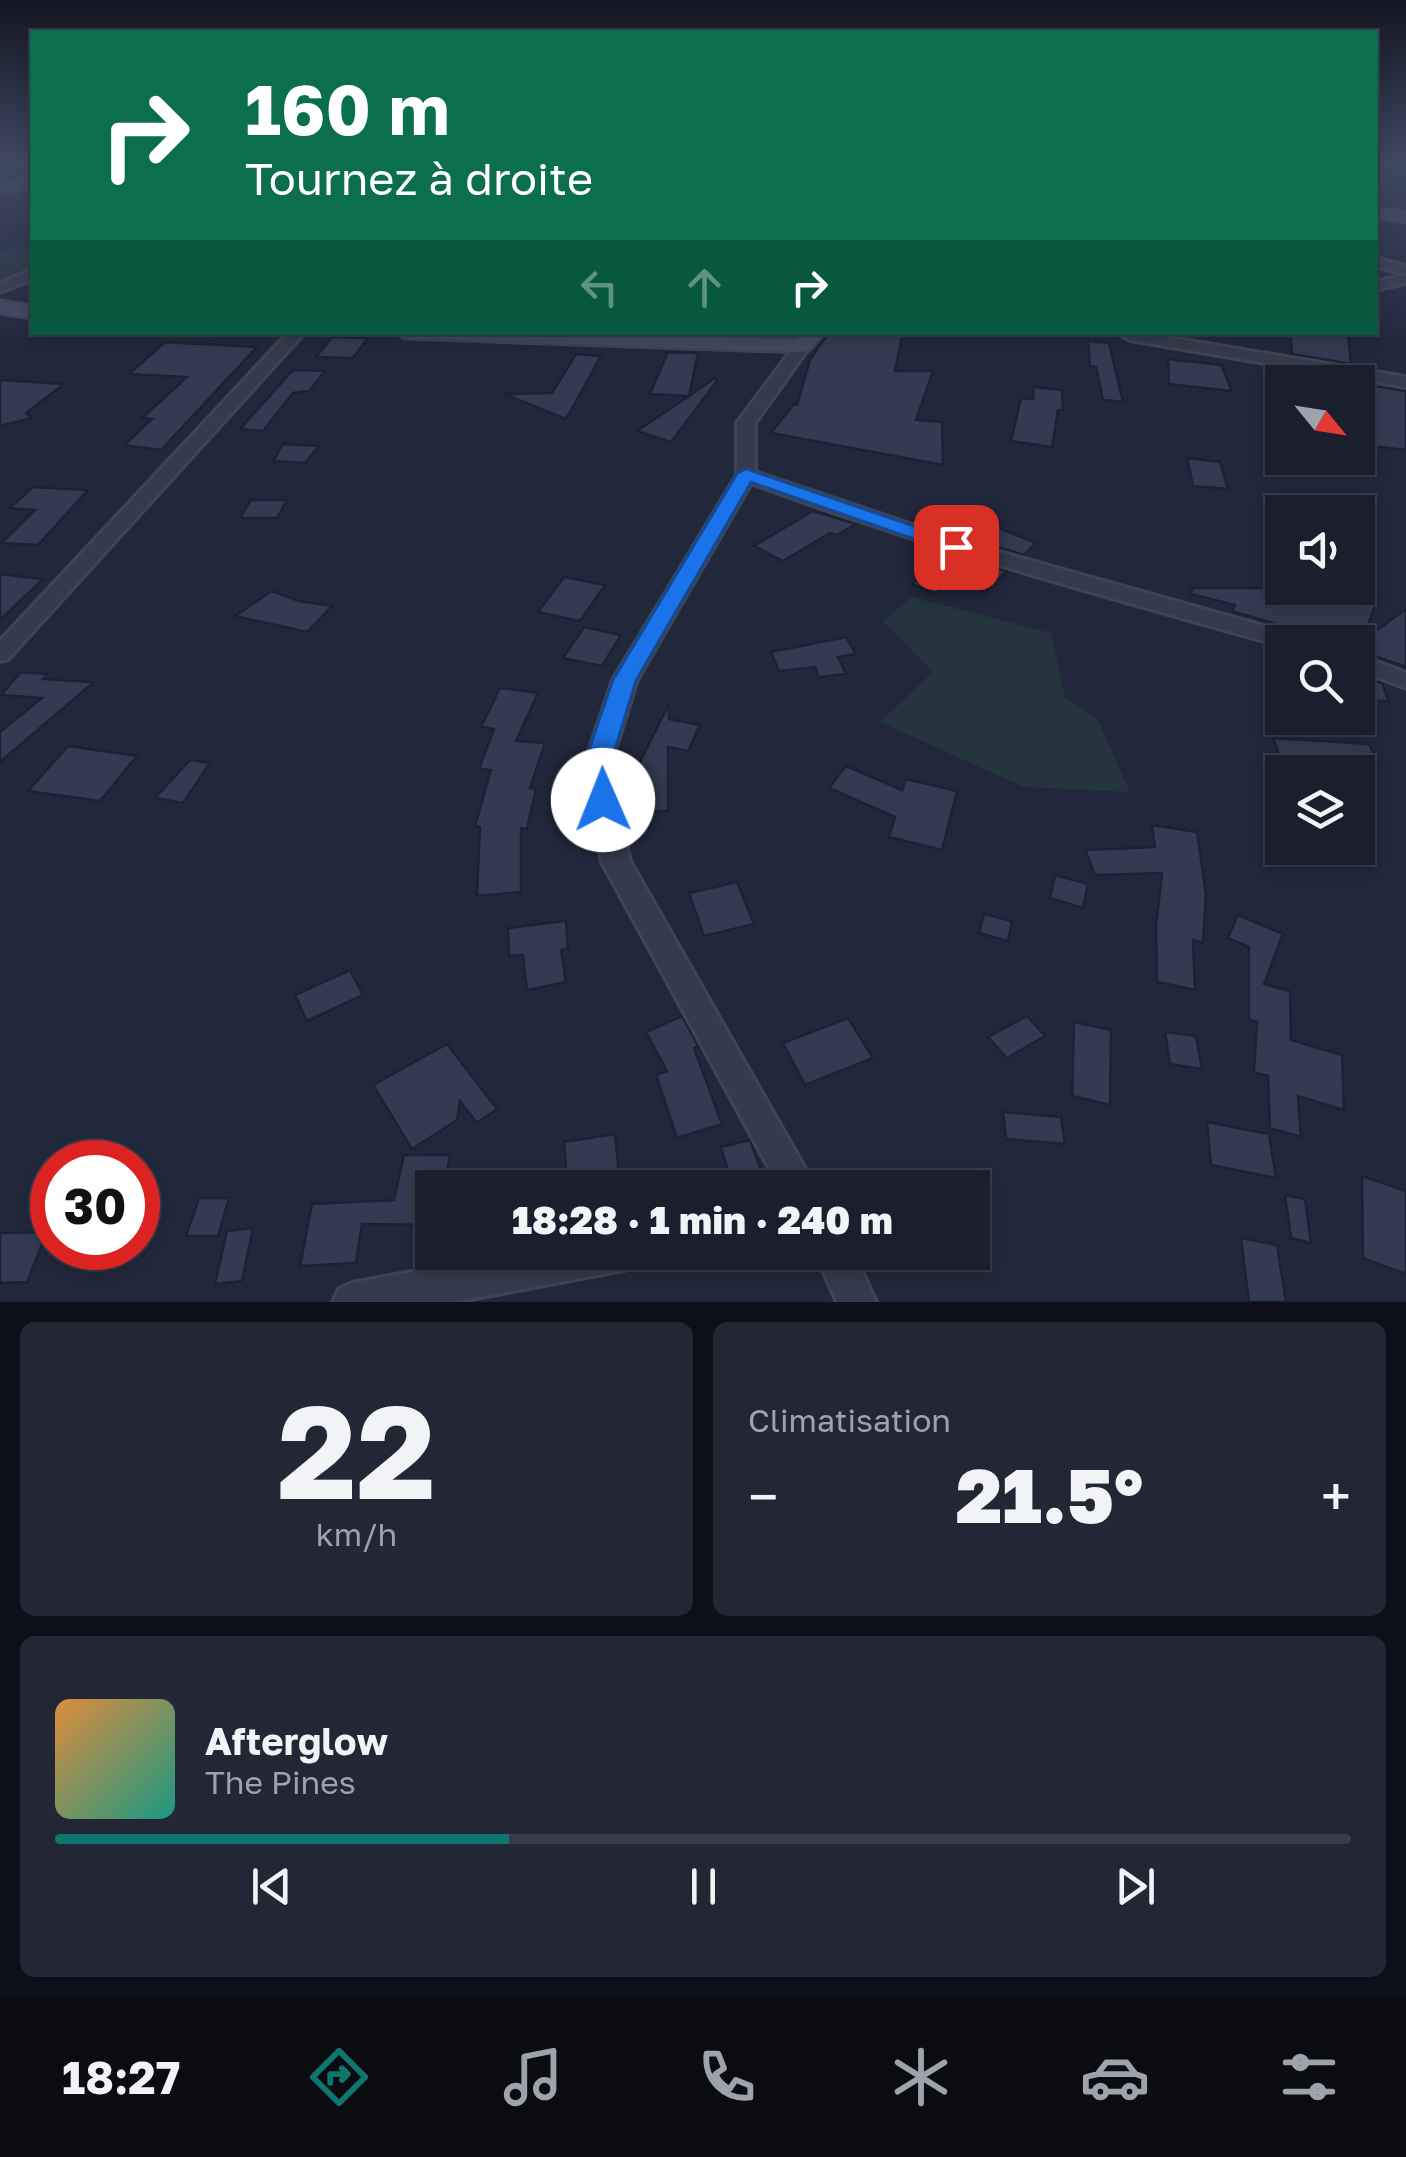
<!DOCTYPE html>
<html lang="fr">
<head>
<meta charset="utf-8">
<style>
  body { margin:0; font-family:"Golos Text",sans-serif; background:#232735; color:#f1f3f6; height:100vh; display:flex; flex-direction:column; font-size:38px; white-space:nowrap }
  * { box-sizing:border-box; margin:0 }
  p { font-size:32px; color:#9fa2aa }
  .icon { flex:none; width:55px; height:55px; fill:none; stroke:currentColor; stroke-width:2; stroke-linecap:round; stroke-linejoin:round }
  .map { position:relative; height:1302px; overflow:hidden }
  .side { display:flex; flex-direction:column; gap:20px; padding:20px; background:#0e1019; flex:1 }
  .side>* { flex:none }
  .hud { position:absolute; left:30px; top:30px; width:1348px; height:305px; border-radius:0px; box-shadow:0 5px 15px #0003,0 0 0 2px #383c49; background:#0b6e4f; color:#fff; overflow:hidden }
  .needle { width:65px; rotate:120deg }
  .controls { position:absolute; left:1265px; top:365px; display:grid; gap:20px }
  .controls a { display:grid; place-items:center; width:110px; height:110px; border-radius:0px; background:#1a1e2d; box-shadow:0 5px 15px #0003,0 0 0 2px #383c49; font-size:50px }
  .speed { position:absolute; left:30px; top:1140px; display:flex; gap:20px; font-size:50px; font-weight:700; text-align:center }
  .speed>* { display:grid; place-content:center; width:130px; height:130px; border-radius:50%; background:#1a1e2d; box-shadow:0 5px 15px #0003,0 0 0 2px #383c49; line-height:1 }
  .speed .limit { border:15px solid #d22; background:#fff; color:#111 }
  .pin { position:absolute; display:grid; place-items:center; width:85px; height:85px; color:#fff; margin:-42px; border-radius:20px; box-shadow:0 5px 15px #0006 }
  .me { position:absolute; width:110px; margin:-55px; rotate:359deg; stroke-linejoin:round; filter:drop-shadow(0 0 8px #0008) }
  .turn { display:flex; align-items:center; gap:35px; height:210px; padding:0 50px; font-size:45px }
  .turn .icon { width:130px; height:130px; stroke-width:2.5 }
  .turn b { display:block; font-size:70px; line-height:85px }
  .lanes { display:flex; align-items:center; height:95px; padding:0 50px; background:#0003; justify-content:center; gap:50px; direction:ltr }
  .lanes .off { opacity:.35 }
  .big { font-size:75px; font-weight:800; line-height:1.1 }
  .side .widget { flex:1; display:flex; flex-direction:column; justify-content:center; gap:15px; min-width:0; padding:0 35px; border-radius:15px; background:#232735 }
  .side .dial { align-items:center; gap:0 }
  .dial b { font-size:130px; line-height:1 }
  .song { display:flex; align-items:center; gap:30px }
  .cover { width:120px; height:120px; border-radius:15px; background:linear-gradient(135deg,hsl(30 70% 55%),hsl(170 70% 35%)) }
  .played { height:10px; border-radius:5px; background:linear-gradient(90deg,#0f766e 35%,#383c49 35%) }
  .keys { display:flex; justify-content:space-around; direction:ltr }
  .heat { display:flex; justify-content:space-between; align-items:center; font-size:55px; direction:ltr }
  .side .tiles { flex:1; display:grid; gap:20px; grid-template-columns:1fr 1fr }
  .widget:last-child { grid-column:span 2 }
  .trip { position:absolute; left:415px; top:1170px; width:575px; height:100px; border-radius:0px; background:#1a1e2d; box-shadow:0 5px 15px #0003,0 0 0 2px #383c49; font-weight:800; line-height:100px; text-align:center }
  .tabs { display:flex; height:160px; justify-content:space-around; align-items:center; background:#0a0c12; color:#9fa2aa }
  .tabs .icon { width:70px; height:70px }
  .tabs .current { color:#0f766e }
  .tabs b { font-size:45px; color:#f1f3f6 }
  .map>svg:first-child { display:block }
  .green { fill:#24353d }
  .building { fill:#333b52; stroke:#1d2233; stroke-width:2.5 }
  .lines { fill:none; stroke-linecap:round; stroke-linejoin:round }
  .street-casing { stroke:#3f4455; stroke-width:6 }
  .secondary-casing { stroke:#3f4455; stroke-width:5 }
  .street { fill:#353b4c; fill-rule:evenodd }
  .secondary { fill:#43495f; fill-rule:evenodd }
  .route { fill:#1a73e8; stroke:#114b97; stroke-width:2.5 }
</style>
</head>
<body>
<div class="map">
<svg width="1406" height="1302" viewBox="0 0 1406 1302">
  <rect width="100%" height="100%" fill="#22283c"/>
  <g class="green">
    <path d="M 17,246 L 32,250 L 32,269 L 11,279 L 0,277 L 0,252 Z"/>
    <path d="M 912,597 L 1051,633 L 1065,697 L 1098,720 L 1130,792 L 1024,787 L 880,722 L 933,672 L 883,621 Z"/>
  </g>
  <g class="building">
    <path d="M 829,332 L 903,332 L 895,371 L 933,371 L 916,420 L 942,422 L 943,465 L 771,433 L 794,404 L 797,405 L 810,360 Z"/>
    <path d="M 1290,332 L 1348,332 L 1351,364 L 1292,354 Z"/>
    <path d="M 332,337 L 368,338 L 353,358 L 316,357 Z"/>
    <path d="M 1088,341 L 1109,343 L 1123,402 L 1103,400 L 1096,367 L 1090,366 Z"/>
    <path d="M 165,342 L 257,347 L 161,450 L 124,445 L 152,419 L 142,418 L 187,377 L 129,374 Z"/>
    <path d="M 668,352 L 698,353 L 689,396 L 715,378 L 717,381 L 671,442 L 637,431 L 689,396 L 650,394 Z"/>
    <path d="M 576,354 L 601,356 L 566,419 L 504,394 L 552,393 Z"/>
    <path d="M 1168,359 L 1221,365 L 1232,391 L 1169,384 Z"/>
    <path d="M 293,370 L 325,371 L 309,391 L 293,393 L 263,431 L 240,429 Z"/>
    <path d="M 0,380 L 64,384 L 26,413 L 32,418 L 0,426 Z"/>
    <path d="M 1358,383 L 1406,391 L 1406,450 L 1371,446 L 1358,418 Z"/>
    <path d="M 1034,387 L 1062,390 L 1063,410 L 1058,410 L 1052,447 L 1011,441 L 1021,398 L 1033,399 Z"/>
    <path d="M 283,444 L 319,446 L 305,463 L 273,461 Z"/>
    <path d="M 1187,458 L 1220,462 L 1228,489 L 1193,486 Z"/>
    <path d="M 33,487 L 88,490 L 38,545 L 1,543 L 35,510 L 10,508 Z"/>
    <path d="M 251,500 L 287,500 L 277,518 L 240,518 Z"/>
    <path d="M 813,511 L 856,524 L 837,535 L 830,533 L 783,561 L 754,546 Z"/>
    <path d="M 961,512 L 1009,532 L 1036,543 L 1024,555 L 939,529 Z"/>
    <path d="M 974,561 L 1007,571 L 985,592 L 954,580 Z"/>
    <path d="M 930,568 L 953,578 L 936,594 L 912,584 Z"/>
    <path d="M 0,574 L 43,579 L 0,620 Z"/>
    <path d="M 564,577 L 605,585 L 580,621 L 538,612 Z"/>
    <path d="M 1192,588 L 1350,588 L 1379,596 L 1361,642 L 1406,609 L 1406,667 L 1358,650 L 1360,642 L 1336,642 L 1232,611 L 1235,605 L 1191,594 Z"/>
    <path d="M 272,591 L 299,601 L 332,606 L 307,632 L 235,616 Z"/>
    <path d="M 584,627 L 621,635 L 602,666 L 563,658 Z"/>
    <path d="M 846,637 L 856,654 L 838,657 L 846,674 L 819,677 L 815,667 L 779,671 L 771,652 Z"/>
    <path d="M 21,672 L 47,674 L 43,679 L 94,682 L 0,762 L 0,732 L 42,698 L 1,695 Z"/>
    <path d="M 1358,674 L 1382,683 L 1389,702 L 1358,698 Z"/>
    <path d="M 500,688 L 538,693 L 516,741 L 545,743 L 530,788 L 536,789 L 527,829 L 521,828 L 521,892 L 477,896 L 480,827 L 475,826 L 491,770 L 479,769 L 494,729 L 481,727 Z"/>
    <path d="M 669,704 L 669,719 L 700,725 L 688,751 L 668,747 L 668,811 L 630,811 L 632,770 L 636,770 Z"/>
    <path d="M 1273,738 L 1369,744 L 1379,765 L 1282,762 Z"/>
    <path d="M 68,746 L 137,756 L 100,801 L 28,791 Z"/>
    <path d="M 190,760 L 210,763 L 183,803 L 155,798 Z"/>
    <path d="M 846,766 L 902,790 L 906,779 L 957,791 L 942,850 L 889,837 L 895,817 L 829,788 Z"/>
    <path d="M 1152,825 L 1197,832 L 1206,894 L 1203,943 L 1193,940 L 1195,990 L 1157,982 L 1156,926 L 1162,873 L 1095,875 L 1085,850 L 1155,847 Z"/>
    <path d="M 1055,875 L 1088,884 L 1083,908 L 1050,898 Z"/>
    <path d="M 737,882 L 754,924 L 704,936 L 689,893 Z"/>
    <path d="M 984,914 L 1012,921 L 1008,941 L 979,933 Z"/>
    <path d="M 1238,915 L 1283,934 L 1264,984 L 1290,991 L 1291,1040 L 1342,1055 L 1344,1110 L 1298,1096 L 1301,1137 L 1270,1128 L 1268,1076 L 1254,1072 L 1257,1022 L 1249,1020 L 1249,947 L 1228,938 Z"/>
    <path d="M 566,921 L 568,949 L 561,950 L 566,982 L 527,990 L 523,955 L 509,956 L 508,928 Z"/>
    <path d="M 350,970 L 363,995 L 307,1021 L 295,995 Z"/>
    <path d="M 682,1016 L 698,1046 L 694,1048 L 722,1124 L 677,1138 L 656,1075 L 667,1071 L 646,1032 Z"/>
    <path d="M 1027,1016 L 1045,1036 L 1007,1058 L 988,1037 Z"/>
    <path d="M 848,1018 L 873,1058 L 805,1085 L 783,1043 Z"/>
    <path d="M 1074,1022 L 1111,1030 L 1110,1105 L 1072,1096 Z"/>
    <path d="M 1165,1032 L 1196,1036 L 1202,1069 L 1170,1064 Z"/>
    <path d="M 447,1044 L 497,1109 L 477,1123 L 460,1101 L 457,1120 L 412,1149 L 373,1085 Z"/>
    <path d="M 1003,1112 L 1061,1117 L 1065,1144 L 1006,1139 Z"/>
    <path d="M 1207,1122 L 1269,1134 L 1276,1178 L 1211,1165 Z"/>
    <path d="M 615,1134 L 619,1175 L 567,1183 L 564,1142 Z"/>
    <path d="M 750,1140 L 762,1173 L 731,1181 L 721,1147 Z"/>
    <path d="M 404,1155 L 450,1155 L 444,1188 L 432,1188 L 432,1225 L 362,1224 L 356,1263 L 300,1266 L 312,1204 L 394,1200 Z"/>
    <path d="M 1362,1176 L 1406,1191 L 1406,1274 L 1363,1258 Z"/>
    <path d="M 1285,1195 L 1305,1199 L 1311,1243 L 1291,1238 Z"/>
    <path d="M 199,1198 L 229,1198 L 218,1236 L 186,1236 Z"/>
    <path d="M 253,1228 L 242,1281 L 215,1284 L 227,1231 Z"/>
    <path d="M 47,1232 L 27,1282 L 0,1283 L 0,1233 Z"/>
    <path d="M 1241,1238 L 1277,1245 L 1286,1302 L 1249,1302 Z"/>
  </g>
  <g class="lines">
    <g class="street-casing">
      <g id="street">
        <path d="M 1375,258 L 1406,266 L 1406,274 L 1375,266 Z"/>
        <path d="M 32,270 L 32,279 L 0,292 L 0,283 Z"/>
        <path d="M 1406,275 L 1406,283 L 1375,290 L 1375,282 Z"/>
        <path d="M 289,332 L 305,332 L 8,659 L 0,661 L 0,641 Z"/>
        <path d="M 1136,332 L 1406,377 L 1406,387 L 1130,340 L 1123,336 Z"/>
        <path d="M 802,341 L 810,346 L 755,423 L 755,472 L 957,540 L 1303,637 L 1306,642 L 1282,642 L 1282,646 C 1104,596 925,547 751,483 L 637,680 L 609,769 L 630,861 L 816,1188 L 780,1188 L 602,862 L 583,769 L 613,680 L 737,475 L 737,423 L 797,343 Z"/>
        <path d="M 1358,655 L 1406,673 L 1406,688 L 1358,670 Z"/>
        <path d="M 519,1252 L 642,1252 L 637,1265 L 624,1270 L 455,1302 L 333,1302 L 339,1289 L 352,1283 Z"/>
        <path d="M 815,1252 L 853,1252 L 876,1302 L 837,1302 Z"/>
      </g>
    </g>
    <g class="secondary-casing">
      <g id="secondary">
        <path d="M 32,178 L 32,186 L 0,195 L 0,185 Z"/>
        <path d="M 1375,208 L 1406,212 L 1406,222 L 1375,218 Z"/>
        <path d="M 0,301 L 32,306 L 32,318 L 0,313 Z"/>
        <path d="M 395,332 L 589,332 L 797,340 L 804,332 L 825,332 L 809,350 L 802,352 L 405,338 Z"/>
      </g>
    </g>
    <use href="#street" class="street"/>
    <use href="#secondary" class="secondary"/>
  </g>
  <linearGradient id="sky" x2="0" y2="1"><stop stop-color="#131621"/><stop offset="0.47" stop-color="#3e4861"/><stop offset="1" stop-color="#3e4861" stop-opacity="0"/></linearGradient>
  <rect width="1406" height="348" fill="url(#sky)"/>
  <path class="route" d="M 746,469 L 963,543 L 966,547 L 956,553 L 949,551 L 751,482 L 636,680 L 609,768 L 616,800 L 612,806 L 594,806 L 583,768 L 613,680 L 737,474 Z"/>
</svg>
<div class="controls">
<a><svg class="needle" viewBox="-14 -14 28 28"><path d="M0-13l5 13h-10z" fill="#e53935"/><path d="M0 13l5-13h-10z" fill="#9fa2aa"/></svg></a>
<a><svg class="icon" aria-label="sound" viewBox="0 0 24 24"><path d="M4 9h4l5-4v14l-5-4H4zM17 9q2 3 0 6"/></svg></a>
<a><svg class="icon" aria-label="search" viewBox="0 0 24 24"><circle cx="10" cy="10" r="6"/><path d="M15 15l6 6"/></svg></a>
<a><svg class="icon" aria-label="layers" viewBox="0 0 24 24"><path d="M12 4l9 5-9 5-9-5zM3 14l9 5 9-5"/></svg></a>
</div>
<div class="speed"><div class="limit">30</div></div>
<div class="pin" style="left:956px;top:547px;background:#d93025"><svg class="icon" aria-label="arrive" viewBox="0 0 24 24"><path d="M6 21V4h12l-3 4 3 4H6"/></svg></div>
<svg class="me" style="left:603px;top:800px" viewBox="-20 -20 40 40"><circle r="19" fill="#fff"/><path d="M0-13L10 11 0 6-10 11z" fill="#1a73e8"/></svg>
<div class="trip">18:28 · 1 min · 240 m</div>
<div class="hud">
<div class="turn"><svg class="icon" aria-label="right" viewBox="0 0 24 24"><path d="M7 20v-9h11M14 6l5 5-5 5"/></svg><div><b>160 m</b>Tournez à droite</div></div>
<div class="lanes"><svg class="icon off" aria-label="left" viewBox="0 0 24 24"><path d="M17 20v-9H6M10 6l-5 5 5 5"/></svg><svg class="icon off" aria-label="ahead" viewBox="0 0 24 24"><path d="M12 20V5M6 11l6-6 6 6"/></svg><svg class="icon" aria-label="right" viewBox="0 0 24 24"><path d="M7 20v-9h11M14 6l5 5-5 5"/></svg></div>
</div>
</div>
<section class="side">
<div class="tiles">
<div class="widget dial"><b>22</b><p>km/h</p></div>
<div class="widget"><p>Climatisation</p>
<div class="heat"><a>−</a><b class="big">21.5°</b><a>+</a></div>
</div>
<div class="widget">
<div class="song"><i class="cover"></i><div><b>Afterglow</b><p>The Pines</p></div></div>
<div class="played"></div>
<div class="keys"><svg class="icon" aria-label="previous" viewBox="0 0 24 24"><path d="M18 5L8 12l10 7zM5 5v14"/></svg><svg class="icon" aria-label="pause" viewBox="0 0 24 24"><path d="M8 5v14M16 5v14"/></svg><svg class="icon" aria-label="next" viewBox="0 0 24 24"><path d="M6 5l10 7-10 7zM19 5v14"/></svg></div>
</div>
</div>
</section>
<nav class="tabs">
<b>18:27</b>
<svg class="icon current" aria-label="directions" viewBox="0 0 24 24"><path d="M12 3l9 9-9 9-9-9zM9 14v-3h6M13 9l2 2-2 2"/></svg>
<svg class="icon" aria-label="music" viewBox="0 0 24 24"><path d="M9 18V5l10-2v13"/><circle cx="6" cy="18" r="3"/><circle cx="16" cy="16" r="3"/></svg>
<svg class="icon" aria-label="phone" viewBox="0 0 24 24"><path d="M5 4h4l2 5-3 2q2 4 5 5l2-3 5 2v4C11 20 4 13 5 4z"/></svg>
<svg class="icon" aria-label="climate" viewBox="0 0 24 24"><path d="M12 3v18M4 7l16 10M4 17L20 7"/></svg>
<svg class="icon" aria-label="car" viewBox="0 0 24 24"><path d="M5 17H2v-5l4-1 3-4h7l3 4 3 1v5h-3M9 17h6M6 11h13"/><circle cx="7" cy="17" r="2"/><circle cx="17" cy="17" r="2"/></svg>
<svg class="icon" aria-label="filters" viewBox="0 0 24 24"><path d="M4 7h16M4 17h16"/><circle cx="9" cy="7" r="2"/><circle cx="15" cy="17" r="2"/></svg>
</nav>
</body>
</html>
